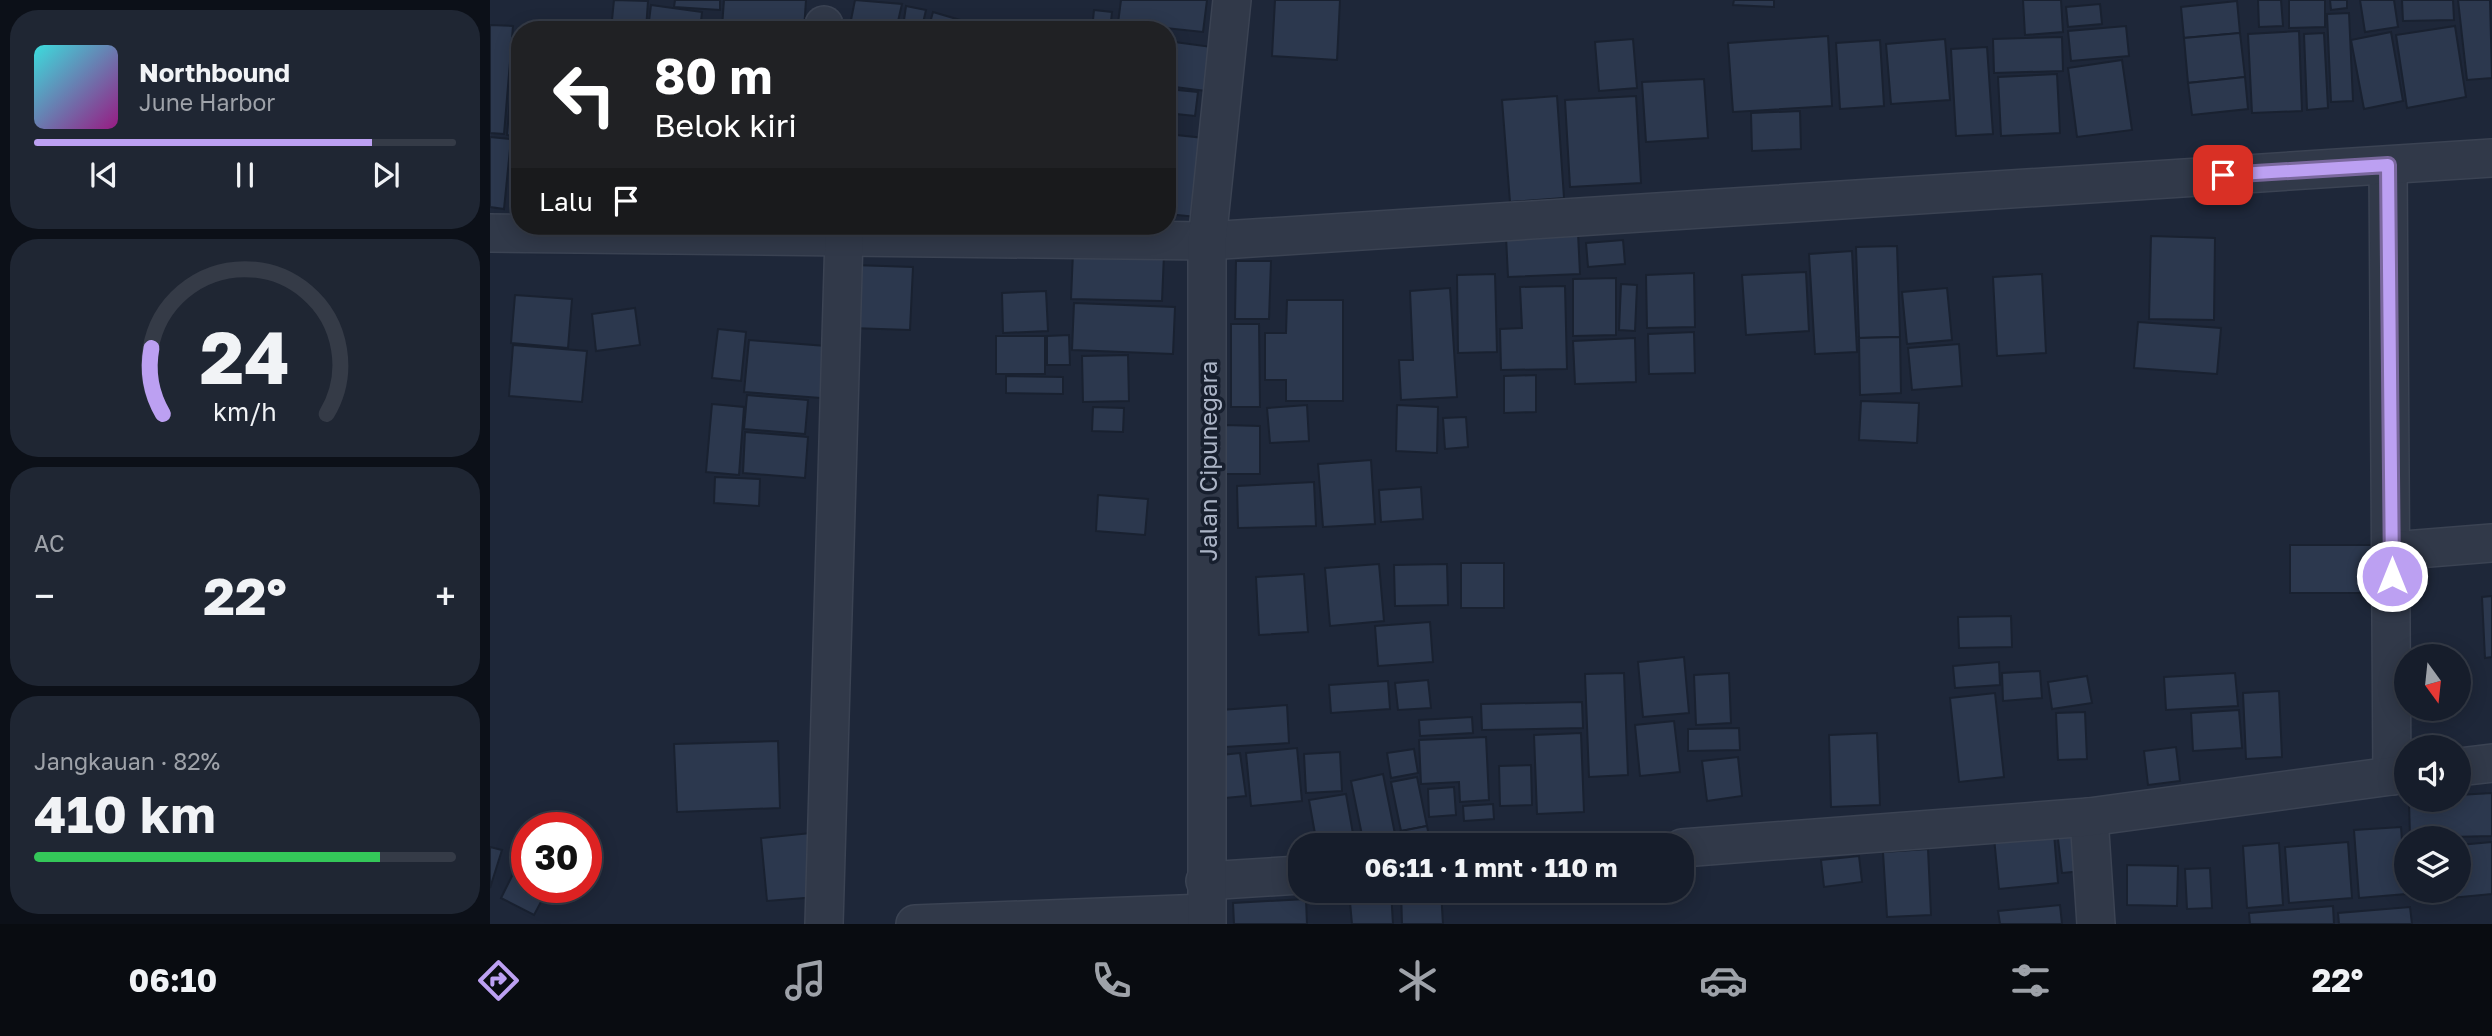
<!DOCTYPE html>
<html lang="id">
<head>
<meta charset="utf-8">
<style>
  body { margin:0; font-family:"Golos Text",sans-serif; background:#1f2633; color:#f1f3f6; height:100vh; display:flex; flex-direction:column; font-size:26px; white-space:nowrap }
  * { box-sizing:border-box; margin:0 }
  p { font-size:23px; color:#9ea2a9 }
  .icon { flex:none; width:38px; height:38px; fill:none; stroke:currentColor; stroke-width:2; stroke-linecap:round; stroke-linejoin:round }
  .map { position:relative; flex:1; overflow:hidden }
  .details { display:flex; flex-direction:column; gap:10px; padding:10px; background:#0c1018; width:490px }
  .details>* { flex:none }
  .top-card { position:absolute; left:21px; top:21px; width:665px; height:214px; border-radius:28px; box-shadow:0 4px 18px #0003,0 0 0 2px #353b47; background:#202124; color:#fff; overflow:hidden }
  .needle { width:46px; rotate:165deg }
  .fabs { position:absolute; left:1904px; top:644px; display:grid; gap:14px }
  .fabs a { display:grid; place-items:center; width:77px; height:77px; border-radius:50%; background:#161d2b; box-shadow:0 4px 18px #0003,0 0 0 2px #353b47; font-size:35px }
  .speed { position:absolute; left:21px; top:812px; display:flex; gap:14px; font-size:35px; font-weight:700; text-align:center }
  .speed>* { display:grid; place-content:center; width:91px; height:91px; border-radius:50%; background:#161d2b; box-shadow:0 4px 18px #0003,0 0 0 2px #353b47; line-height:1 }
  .speed .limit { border:10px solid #d22; background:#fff; color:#111 }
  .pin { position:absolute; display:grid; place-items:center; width:60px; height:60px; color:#fff; margin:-30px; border-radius:14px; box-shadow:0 4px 10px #0006 }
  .me { position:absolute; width:77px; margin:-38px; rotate:0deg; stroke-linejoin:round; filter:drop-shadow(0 0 5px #0008) }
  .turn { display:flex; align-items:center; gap:24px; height:147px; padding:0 28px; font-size:32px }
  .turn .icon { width:91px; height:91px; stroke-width:2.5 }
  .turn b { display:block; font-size:49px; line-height:60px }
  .then { display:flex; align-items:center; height:66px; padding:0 28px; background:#0003; gap:14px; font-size:26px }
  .big { font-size:52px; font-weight:700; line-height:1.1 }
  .details .card { flex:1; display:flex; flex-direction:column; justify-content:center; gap:10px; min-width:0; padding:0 24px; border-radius:28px; background:#1f2633 }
  .details .dial { align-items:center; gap:0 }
  .dial svg { height:182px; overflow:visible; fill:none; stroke:#353b47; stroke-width:7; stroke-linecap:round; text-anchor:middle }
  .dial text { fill:#f1f3f6; stroke:none }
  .song { display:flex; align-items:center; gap:21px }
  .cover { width:84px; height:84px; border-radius:10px; background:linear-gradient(135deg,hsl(180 70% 55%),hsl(310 70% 35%)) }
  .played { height:7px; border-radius:4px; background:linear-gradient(90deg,#bca0f2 80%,#353b47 80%) }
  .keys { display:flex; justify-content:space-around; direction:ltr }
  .heat { display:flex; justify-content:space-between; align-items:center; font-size:38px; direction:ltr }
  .charge { height:10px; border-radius:5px; background:linear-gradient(90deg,#34c759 82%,#353b47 0) }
  .trip { position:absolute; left:798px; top:833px; width:406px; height:70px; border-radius:28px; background:#161d2b; box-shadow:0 4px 18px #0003,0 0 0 2px #353b47; font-weight:700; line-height:70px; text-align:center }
  .menu { display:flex; height:112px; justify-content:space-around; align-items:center; background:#090c11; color:#9ea2a9 }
  .menu .icon { width:49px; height:49px }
  .menu .selected { color:#bca0f2 }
  .menu b { font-size:32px; color:#f1f3f6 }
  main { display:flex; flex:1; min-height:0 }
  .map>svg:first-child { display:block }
  .building { fill:#2c384e; stroke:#192130; stroke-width:2 }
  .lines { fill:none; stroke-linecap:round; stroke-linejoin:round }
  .minor-casing { stroke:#3b4353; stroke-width:40 }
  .minor { stroke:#313949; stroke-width:37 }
  .route-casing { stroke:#7a689d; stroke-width:18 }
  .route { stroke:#bca0f2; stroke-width:12 }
  .labels { text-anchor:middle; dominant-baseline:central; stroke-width:7; stroke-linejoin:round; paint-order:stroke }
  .street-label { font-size:24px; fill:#abb4c6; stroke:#171f2e }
</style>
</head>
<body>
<main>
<section class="details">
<div class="card">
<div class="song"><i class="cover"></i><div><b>Northbound</b><p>June Harbor</p></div></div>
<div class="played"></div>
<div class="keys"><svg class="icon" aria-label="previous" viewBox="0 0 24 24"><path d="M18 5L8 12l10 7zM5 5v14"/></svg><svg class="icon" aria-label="pause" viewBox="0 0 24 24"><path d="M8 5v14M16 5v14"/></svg><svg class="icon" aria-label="next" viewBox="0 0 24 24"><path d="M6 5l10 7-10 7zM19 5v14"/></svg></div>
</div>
<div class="card dial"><svg viewBox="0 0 100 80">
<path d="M14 69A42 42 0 1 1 86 69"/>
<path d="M14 69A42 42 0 0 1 9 40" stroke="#bca0f2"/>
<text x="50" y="56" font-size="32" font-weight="700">24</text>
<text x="50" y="72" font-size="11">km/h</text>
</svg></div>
<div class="card"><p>AC</p>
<div class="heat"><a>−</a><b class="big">22°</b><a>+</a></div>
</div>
<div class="card"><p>Jangkauan · 82%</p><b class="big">410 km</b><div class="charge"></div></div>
</section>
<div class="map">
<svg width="2002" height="924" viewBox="0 0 2002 924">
  <rect width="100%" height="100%" fill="#1e2739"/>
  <g class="building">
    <path d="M 124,0 L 158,1 L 156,30 L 121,30 Z"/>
    <path d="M 185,0 L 230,0 L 230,10 L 184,7 Z"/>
    <path d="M 234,0 L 316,0 L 314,30 L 232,27 Z"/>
    <path d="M 365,0 L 412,4 L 406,30 L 359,30 Z"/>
    <path d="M 631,0 L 717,0 L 713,32 L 628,23 Z"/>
    <path d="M 785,0 L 850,0 L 847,60 L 782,56 Z"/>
    <path d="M 1244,0 L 1284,0 L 1284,7 L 1243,5 Z"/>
    <path d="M 1533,0 L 1571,0 L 1573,32 L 1535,35 Z"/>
    <path d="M 1768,0 L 1791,0 L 1793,26 L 1769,27 Z"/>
    <path d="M 1799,0 L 1835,0 L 1835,27 L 1799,28 Z"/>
    <path d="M 1840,0 L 1857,0 L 1857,8 L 1841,10 Z"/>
    <path d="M 1870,0 L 1904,0 L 1908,27 L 1875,32 Z"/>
    <path d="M 1912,0 L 1963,0 L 1964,20 L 1913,21 Z"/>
    <path d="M 1968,0 L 2000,0 L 2002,78 L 1977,80 Z"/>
    <path d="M 1747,1 L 1750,33 L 1694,38 L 1691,7 Z"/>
    <path d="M 1610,4 L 1612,24 L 1578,27 L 1576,7 Z"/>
    <path d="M 161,5 L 212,12 L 210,30 L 158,30 Z"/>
    <path d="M 416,6 L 436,10 L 433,23 L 414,20 Z"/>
    <path d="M 604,10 L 622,12 L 620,30 L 602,30 Z"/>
    <path d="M 443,12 L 470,20 L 467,30 L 438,30 Z"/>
    <path d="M 1859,13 L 1863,101 L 1841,102 L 1837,14 Z"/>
    <path d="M 0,25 L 23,26 L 14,134 L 0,133 Z"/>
    <path d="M 1636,26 L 1639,56 L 1581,61 L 1578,31 Z"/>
    <path d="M 1965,26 L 1976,97 L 1917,108 L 1906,35 Z"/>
    <path d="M 1809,31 L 1812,111 L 1762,113 L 1758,34 Z"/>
    <path d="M 1901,32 L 1913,101 L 1874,109 L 1861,40 Z"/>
    <path d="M 1750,33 L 1755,77 L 1698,83 L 1694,38 Z"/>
    <path d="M 1834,33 L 1838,108 L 1817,110 L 1814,34 Z"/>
    <path d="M 1338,36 L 1342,106 L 1243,112 L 1238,43 Z"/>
    <path d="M 1572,37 L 1573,71 L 1504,73 L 1503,39 Z"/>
    <path d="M 25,38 L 30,38 L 30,66 L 22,65 Z"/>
    <path d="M 1143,39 L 1147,88 L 1109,91 L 1105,42 Z"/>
    <path d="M 1455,39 L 1460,100 L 1401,104 L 1396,44 Z"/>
    <path d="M 1390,40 L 1394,106 L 1350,109 L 1346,43 Z"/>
    <path d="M 677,41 L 722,47 L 716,91 L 677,86 Z"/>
    <path d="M 1497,47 L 1503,134 L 1466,136 L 1461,49 Z"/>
    <path d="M 1632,60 L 1642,130 L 1587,137 L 1578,68 Z"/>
    <path d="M 23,67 L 30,67 L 30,137 L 17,135 Z"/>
    <path d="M 1567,74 L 1570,133 L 1511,136 L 1508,77 Z"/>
    <path d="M 1755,77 L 1758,109 L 1702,115 L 1698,83 Z"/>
    <path d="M 1214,79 L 1218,138 L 1156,142 L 1152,82 Z"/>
    <path d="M 677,89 L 708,92 L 705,116 L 677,113 Z"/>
    <path d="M 1067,96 L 1074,198 L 1020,202 L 1012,100 Z"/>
    <path d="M 1146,96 L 1151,183 L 1080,187 L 1075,100 Z"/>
    <path d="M 1310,111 L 1311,149 L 1262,151 L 1261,113 Z"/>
    <path d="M 677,134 L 714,138 L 707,217 L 677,214 Z"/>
    <path d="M 0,137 L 21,139 L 14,209 L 0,207 Z"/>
    <path d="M 24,157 L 30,157 L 30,195 L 20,194 Z"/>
    <path d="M 1088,233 L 1090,274 L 1018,277 L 1016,236 Z"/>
    <path d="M 1661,236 L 1725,238 L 1724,320 L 1659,319 Z"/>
    <path d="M 1133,240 L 1135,264 L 1098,267 L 1096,243 Z"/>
    <path d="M 1407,246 L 1410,337 L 1369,338 L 1366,247 Z"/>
    <path d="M 1362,251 L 1367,352 L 1325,354 L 1319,254 Z"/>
    <path d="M 583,252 L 674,254 L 672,301 L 581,299 Z"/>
    <path d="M 746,261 L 781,261 L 779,319 L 745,319 Z"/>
    <path d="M 363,265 L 423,267 L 420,330 L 361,328 Z"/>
    <path d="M 1316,272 L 1319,331 L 1256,335 L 1252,275 Z"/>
    <path d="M 1204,273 L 1205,327 L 1157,328 L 1156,275 Z"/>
    <path d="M 1005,274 L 1007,352 L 968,353 L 967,275 Z"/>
    <path d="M 1552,274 L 1556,353 L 1507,356 L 1503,277 Z"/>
    <path d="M 1126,278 L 1126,335 L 1083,336 L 1083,279 Z"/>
    <path d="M 1131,284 L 1147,285 L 1145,331 L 1129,330 Z"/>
    <path d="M 1075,286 L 1077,369 L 1011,370 L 1010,329 L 1032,328 L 1030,287 Z"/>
    <path d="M 960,288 L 967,397 L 911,400 L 909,360 L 923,360 L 920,291 Z"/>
    <path d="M 1457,288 L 1462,340 L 1417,344 L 1412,292 Z"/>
    <path d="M 556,291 L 558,331 L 513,333 L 512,293 Z"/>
    <path d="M 25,295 L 82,299 L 78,348 L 21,343 Z"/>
    <path d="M 797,300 L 853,300 L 853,401 L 796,401 L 796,380 L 775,380 L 775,333 L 796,333 Z"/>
    <path d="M 584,303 L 685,307 L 683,354 L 582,350 Z"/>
    <path d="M 145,308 L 150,345 L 106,351 L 102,314 Z"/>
    <path d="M 1648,322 L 1731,328 L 1727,374 L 1644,368 Z"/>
    <path d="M 741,324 L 769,324 L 770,407 L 741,407 Z"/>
    <path d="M 228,329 L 256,332 L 251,381 L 222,378 Z"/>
    <path d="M 1204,332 L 1205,373 L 1159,374 L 1158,334 Z"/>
    <path d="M 579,335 L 580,365 L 557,365 L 557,336 Z"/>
    <rect x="506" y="336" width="49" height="38"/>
    <path d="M 1410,337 L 1411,393 L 1370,395 L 1369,338 Z"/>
    <path d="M 1145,338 L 1146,382 L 1085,384 L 1083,341 Z"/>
    <path d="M 259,340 L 336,346 L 331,398 L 254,392 Z"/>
    <path d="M 1469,344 L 1472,386 L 1422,390 L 1418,348 Z"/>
    <path d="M 23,345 L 97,351 L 92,402 L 19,396 Z"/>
    <path d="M 638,355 L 639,401 L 593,402 L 592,356 Z"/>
    <path d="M 1046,375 L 1046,412 L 1014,413 L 1014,376 Z"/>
    <path d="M 516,376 L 573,377 L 573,394 L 516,393 Z"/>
    <path d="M 257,395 L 318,400 L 315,434 L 254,429 Z"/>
    <path d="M 1371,401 L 1429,403 L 1427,443 L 1369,440 Z"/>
    <path d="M 222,404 L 254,407 L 249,475 L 216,472 Z"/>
    <path d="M 817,405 L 819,441 L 780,443 L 777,408 Z"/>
    <path d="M 907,405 L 948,407 L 947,453 L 906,451 Z"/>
    <path d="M 603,407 L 634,408 L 633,432 L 602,431 Z"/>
    <path d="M 976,417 L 978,447 L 955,449 L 953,418 Z"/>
    <path d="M 735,425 L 770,426 L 770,474 L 735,474 Z"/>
    <path d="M 255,432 L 318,437 L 315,478 L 253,473 Z"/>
    <path d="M 881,460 L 885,524 L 833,527 L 828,464 Z"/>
    <path d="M 225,477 L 270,479 L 269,506 L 224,503 Z"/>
    <path d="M 824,482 L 826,526 L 748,528 L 747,486 Z"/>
    <path d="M 931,487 L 933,519 L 891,522 L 889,490 Z"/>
    <path d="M 608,495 L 658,499 L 655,535 L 606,531 Z"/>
    <rect x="1800" y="545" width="88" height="48"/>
    <rect x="971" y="563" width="43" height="45"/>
    <path d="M 889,564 L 894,621 L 840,626 L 835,568 Z"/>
    <path d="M 957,564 L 958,605 L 905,606 L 904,565 Z"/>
    <path d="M 814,574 L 818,632 L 769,635 L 766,577 Z"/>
    <path d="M 2002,596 L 2002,657 L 1995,658 L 1992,597 Z"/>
    <path d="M 1521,616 L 1522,647 L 1469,648 L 1468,617 Z"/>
    <path d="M 940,622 L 943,662 L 888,666 L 885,626 Z"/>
    <path d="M 1194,657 L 1199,713 L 1153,717 L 1148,662 Z"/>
    <path d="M 1509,662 L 1510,685 L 1465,688 L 1463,666 Z"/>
    <path d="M 1550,671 L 1552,698 L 1513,701 L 1512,673 Z"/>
    <path d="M 1134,673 L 1138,775 L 1099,777 L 1095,674 Z"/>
    <path d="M 1239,673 L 1241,723 L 1206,725 L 1204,675 Z"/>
    <path d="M 1745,673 L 1748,706 L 1676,710 L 1674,677 Z"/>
    <path d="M 1597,676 L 1602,703 L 1562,709 L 1558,682 Z"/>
    <path d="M 938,680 L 941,708 L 908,710 L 905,683 Z"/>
    <path d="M 898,681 L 900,709 L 841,713 L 839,685 Z"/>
    <path d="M 1789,691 L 1792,757 L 1756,759 L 1753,693 Z"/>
    <path d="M 1505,693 L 1514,777 L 1469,782 L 1460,698 Z"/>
    <path d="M 1092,702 L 1093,728 L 992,730 L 991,704 Z"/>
    <path d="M 797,705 L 799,743 L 735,747 L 731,710 Z"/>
    <path d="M 1749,710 L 1752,748 L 1703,751 L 1701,713 Z"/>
    <path d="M 1595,712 L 1597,759 L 1568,760 L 1566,713 Z"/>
    <path d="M 982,717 L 983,733 L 930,736 L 929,720 Z"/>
    <path d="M 1184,721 L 1190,772 L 1150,776 L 1145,725 Z"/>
    <path d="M 1249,728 L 1250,750 L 1198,751 L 1198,729 Z"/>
    <path d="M 1091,733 L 1094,812 L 1047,814 L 1044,735 Z"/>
    <path d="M 1387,733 L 1390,805 L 1341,807 L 1339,735 Z"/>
    <path d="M 996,737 L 999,800 L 970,802 L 969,782 L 931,784 L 929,740 Z"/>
    <path d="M 288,741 L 290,808 L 187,812 L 184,744 Z"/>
    <path d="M 1686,747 L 1690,781 L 1658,785 L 1654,751 Z"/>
    <path d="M 807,748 L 812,801 L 761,806 L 756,753 Z"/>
    <path d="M 924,749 L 928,773 L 901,778 L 897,753 Z"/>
    <path d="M 850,752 L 852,791 L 816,793 L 814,754 Z"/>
    <path d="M 750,753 L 756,796 L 735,798 L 731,755 Z"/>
    <path d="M 1248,757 L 1252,796 L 1217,801 L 1212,761 Z"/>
    <path d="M 1041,765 L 1042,805 L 1010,806 L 1009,766 Z"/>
    <path d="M 893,774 L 906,839 L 874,845 L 861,781 Z"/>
    <path d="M 927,777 L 937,826 L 911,831 L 901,782 Z"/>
    <path d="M 964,787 L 966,815 L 939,817 L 938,789 Z"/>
    <path d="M 2002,793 L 2002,836 L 1920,838 L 1919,800 L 1969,800 L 1969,795 Z"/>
    <path d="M 856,794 L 865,845 L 827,845 L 819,800 Z"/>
    <path d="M 1003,804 L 1004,819 L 974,821 L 973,806 Z"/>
    <path d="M 1587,819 L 1593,871 L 1572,873 L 1566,822 Z"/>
    <path d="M 1563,821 L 1568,883 L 1509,889 L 1503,827 Z"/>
    <path d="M 937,826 L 940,841 L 914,845 L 911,831 Z"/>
    <path d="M 1911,827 L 1916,894 L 1869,898 L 1864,830 Z"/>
    <path d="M 321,833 L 327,897 L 277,901 L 271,838 Z"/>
    <path d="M 1858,842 L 1862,898 L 1799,903 L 1795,847 Z"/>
    <path d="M 2002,842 L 2002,894 L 1940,900 L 1939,891 L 1969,891 L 1969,845 Z"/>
    <path d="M 1789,843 L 1793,905 L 1757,908 L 1753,846 Z"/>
    <path d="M 0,847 L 12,850 L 0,888 Z"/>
    <path d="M 1438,849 L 1441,915 L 1397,917 L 1393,852 Z"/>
    <path d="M 1369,856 L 1372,882 L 1334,887 L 1331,860 Z"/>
    <path d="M 30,860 L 37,863 L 37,887 L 59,887 L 44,915 L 11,898 Z"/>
    <path d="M 1637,865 L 1688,866 L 1687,906 L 1637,905 Z"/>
    <path d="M 1720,868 L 1722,908 L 1697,909 L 1695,869 Z"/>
    <path d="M 859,891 L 901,891 L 903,924 L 862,924 Z"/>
    <path d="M 911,891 L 951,891 L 953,924 L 912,924 Z"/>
    <path d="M 816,899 L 817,924 L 744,924 L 743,903 Z"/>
    <path d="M 1570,905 L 1572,924 L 1510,924 L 1508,911 Z"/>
    <path d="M 1843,906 L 1844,924 L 1760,924 L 1759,913 Z"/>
    <path d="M 1920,907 L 1922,924 L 1849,924 L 1848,913 Z"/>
  </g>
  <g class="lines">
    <g class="minor-casing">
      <g id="minor">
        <path d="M 334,30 L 334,25"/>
        <path d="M 1898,165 L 1902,776"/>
        <path d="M 0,233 L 717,241 L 2002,158"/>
        <path d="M 1902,551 L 2002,543"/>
        <path d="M 1969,767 L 2002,763"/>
        <path d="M 1599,817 L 1606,924"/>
        <path d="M 1192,848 L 1599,817 L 1916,774"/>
        <path d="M 715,881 L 810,875"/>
        <path d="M 334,924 L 354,236"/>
        <path d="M 425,924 L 716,913"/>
        <path d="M 717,924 L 717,241 L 742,0"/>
      </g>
    </g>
    <use href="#minor" class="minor"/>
  </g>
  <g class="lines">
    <g class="route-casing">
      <path id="route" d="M 1733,175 L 1898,165 L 1902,576"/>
    </g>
    <use href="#route" class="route"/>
  </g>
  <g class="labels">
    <g class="street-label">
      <text transform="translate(717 461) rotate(-90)">Jalan Cipunegara</text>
    </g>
  </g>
</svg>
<div class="fabs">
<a><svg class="needle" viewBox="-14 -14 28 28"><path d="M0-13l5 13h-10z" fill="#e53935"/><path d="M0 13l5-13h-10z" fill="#9ea2a9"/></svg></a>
<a><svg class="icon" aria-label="sound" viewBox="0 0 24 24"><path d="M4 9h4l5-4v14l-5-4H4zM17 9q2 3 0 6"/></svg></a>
<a><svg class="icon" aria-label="layers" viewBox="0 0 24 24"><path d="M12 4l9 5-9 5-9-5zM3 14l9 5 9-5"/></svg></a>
</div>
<div class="speed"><div class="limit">30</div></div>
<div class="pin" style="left:1733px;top:175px;background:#d93025"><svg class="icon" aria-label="arrive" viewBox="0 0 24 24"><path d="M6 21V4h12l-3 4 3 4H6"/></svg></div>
<svg class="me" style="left:1902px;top:576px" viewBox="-20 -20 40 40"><circle r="17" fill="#bca0f2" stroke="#fff" stroke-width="3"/><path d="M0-11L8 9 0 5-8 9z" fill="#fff"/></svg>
<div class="trip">06:11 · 1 mnt · 110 m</div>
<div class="top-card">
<div class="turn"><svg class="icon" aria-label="left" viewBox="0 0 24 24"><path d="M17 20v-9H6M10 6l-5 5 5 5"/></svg><div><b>80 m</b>Belok kiri</div></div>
<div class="then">Lalu<svg class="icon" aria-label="arrive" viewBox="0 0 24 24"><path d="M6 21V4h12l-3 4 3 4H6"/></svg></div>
</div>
</div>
</main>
<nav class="menu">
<b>06:10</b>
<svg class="icon selected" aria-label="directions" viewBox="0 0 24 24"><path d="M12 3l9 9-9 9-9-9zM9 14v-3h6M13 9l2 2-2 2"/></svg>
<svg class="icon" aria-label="music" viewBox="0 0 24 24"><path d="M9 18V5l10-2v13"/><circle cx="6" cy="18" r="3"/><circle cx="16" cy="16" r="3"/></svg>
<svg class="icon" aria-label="phone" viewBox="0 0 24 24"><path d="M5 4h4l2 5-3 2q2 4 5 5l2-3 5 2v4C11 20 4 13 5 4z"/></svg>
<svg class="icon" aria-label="climate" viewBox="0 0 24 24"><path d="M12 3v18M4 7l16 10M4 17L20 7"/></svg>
<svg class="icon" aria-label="car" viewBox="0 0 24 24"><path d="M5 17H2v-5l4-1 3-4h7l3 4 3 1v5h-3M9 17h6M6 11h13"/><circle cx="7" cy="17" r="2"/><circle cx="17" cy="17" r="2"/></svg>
<svg class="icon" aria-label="filters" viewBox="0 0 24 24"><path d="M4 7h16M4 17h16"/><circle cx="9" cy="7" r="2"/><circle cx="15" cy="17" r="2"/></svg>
<b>22°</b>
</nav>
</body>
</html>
